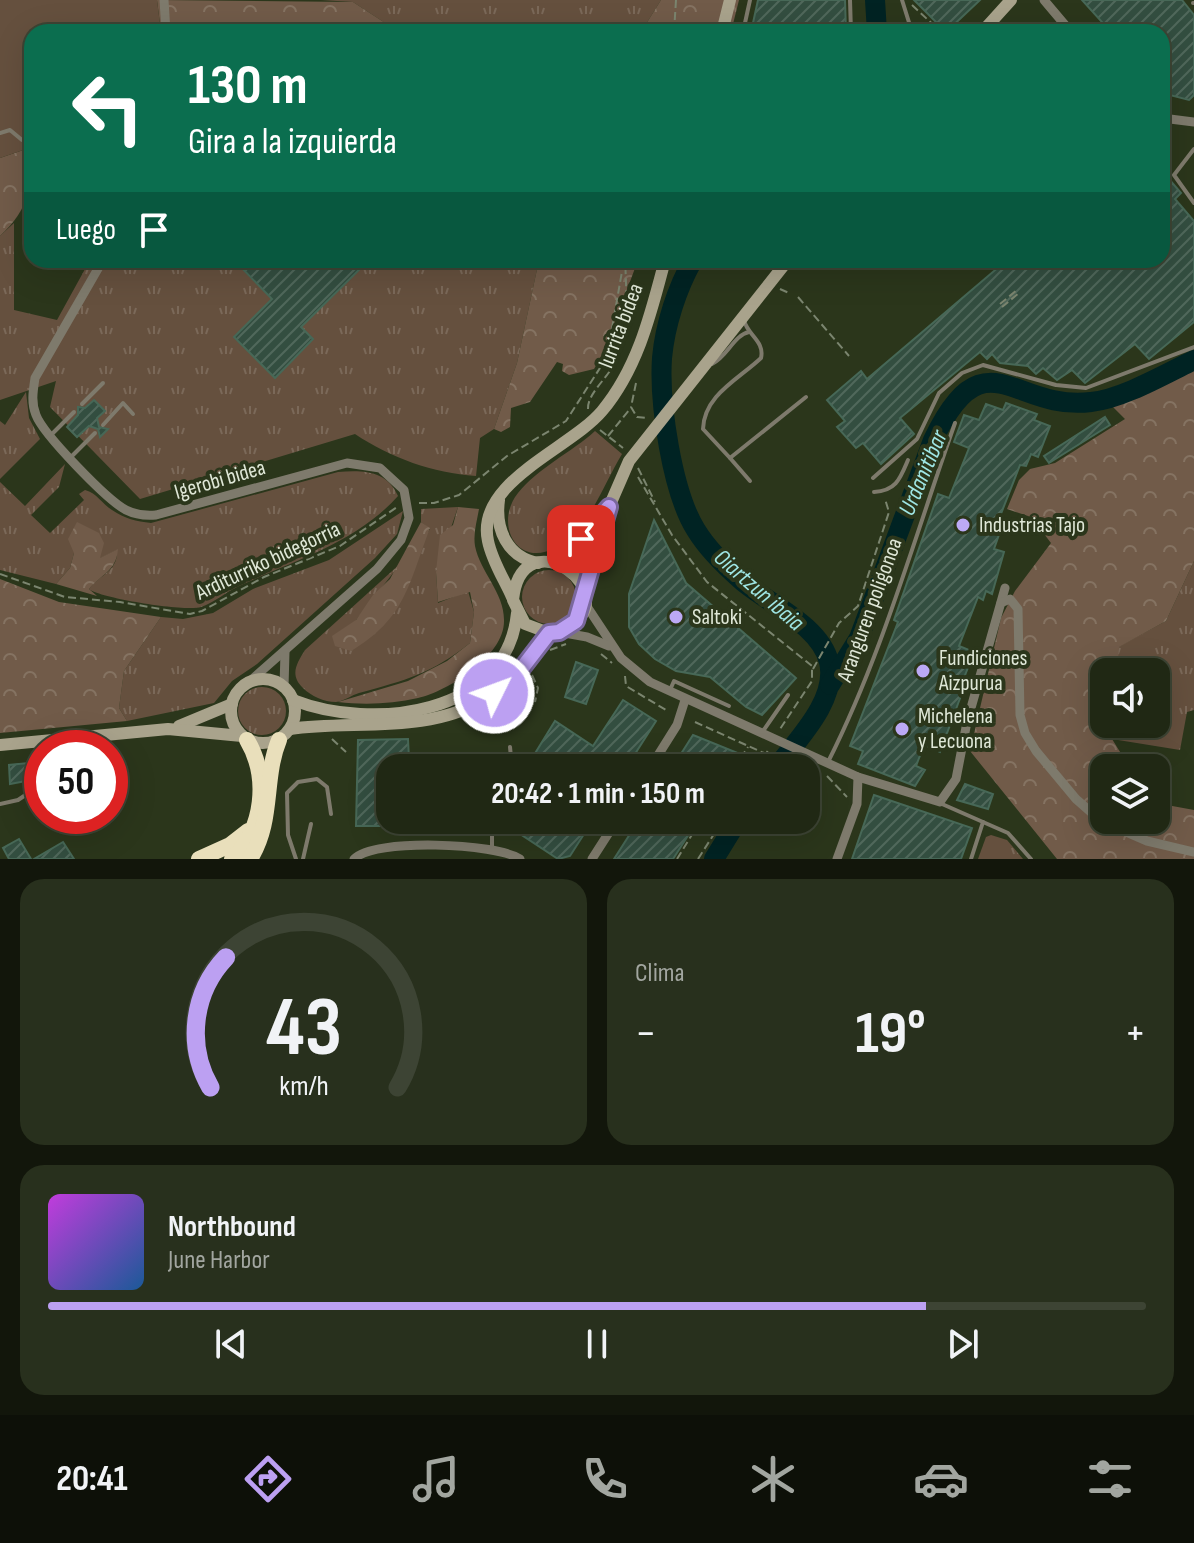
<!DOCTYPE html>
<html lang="es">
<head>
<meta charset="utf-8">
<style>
  body { margin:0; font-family:"Sofia Sans Condensed",sans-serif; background:#28301d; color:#f1f3f6; height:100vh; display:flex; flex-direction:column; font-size:30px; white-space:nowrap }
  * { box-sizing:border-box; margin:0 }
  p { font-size:26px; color:#a2a6a0 }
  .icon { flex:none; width:44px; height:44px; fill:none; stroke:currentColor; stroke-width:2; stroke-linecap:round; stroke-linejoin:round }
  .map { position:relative; height:859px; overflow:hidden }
  .side { display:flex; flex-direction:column; gap:20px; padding:20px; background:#12160b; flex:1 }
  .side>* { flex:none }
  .hud { position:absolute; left:24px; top:24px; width:1146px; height:244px; border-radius:24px; box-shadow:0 8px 32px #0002,0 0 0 2px #3d4434; background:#0b6e4f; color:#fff; overflow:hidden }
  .buttons { position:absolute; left:1090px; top:658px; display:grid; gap:16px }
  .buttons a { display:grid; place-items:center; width:80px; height:80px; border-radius:16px; background:#202814; box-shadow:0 8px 32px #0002,0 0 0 2px #3d4434; font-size:40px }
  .speed { position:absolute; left:24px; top:730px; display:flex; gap:16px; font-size:40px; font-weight:700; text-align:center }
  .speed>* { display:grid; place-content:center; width:104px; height:104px; border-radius:50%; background:#202814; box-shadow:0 8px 32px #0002,0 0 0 2px #3d4434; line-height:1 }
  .speed .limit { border:12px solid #d22; background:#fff; color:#111 }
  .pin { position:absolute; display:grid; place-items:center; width:68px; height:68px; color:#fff; margin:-34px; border-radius:16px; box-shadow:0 4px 12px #0006 }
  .me { position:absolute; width:88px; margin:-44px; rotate:48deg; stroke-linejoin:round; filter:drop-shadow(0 0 6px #0008) }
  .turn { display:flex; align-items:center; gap:28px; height:168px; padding:0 32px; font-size:36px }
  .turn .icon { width:104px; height:104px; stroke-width:2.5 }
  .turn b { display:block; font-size:56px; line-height:68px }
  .then { display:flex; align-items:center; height:76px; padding:0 32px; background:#0003; gap:16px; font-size:30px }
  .big { font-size:60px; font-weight:700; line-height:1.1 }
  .side .card { flex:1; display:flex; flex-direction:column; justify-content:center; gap:12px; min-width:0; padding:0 28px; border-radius:24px; background:#28301d }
  .side .dial { align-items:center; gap:0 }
  .dial svg { height:208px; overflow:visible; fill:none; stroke:#3d4434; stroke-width:7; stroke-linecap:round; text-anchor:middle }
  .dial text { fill:#f1f3f6; stroke:none }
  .song { display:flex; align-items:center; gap:24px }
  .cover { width:96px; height:96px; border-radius:12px; background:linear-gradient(135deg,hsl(290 70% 55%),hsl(210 70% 35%)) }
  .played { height:8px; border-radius:4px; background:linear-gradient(90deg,#bca0f2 80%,#3d4434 80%) }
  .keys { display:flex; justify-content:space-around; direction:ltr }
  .heat { display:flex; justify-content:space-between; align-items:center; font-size:44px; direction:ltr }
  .side .tiles { flex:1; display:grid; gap:20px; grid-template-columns:1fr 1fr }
  .card:last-child { grid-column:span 2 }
  .trip { position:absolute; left:376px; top:754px; width:444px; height:80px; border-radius:24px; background:#202814; box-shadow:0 8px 32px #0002,0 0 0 2px #3d4434; font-weight:700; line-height:80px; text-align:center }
  .tabs { display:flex; height:128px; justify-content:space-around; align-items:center; background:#0d1008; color:#a2a6a0 }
  .tabs .icon { width:56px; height:56px }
  .tabs .current { color:#bca0f2 }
  .tabs b { font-size:36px; color:#f1f3f6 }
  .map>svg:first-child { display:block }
  .grass { fill:url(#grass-tufts) }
  .forest { fill:url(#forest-crowns) }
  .pitch { fill:#65503e }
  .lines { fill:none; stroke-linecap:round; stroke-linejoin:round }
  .river { stroke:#002323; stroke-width:20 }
  .building { fill:url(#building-hatch); stroke:#476857; stroke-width:2 }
  .path { stroke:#7b856f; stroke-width:2; stroke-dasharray:8 4; stroke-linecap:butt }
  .lane { stroke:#7e7a6c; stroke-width:4 }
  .street { stroke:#7e7a6c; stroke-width:9 }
  .secondary { stroke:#a9a38c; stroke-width:12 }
  .highway { stroke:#e9dfbb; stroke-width:16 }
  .route-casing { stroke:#7a689d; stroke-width:20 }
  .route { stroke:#bca0f2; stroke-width:14 }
  .poi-dot { fill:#bca9f5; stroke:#2b361b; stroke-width:3 }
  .labels { text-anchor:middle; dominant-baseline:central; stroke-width:8; stroke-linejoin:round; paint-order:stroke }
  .street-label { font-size:22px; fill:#dfe7d7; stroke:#2b361b }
  .poi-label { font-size:22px; fill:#dfe7d7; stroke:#2b361b; text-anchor:start }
  .water-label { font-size:24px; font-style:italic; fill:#9fe6e5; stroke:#2b361b }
</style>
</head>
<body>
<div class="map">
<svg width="1194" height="859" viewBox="0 0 1194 859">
  <defs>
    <pattern id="grass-tufts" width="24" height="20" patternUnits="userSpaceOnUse" patternTransform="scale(2)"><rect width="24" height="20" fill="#65503e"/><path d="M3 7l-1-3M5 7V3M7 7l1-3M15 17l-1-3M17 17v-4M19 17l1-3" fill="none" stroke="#7b6959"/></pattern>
    <pattern id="forest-crowns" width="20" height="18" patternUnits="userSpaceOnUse" patternTransform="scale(2)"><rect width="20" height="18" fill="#715b49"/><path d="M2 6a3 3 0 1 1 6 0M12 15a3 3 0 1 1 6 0" fill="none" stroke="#857362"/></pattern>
    <pattern id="building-hatch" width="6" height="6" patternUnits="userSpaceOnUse" patternTransform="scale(2)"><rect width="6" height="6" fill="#334e40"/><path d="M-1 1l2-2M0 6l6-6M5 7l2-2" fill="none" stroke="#50685b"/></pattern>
  </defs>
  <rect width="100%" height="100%" fill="#2b361b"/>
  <g class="grass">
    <path d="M 321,0 L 661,0 L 641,32 L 399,32 L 353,2 Z"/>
    <path d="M 14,223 L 14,310 L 57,320 L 90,260 L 539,260 L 517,363 L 494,429 L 480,438 L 476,476 C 433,473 391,458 355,434 L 140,499 L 50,407 L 56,381 L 0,400 L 0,236 Z"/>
    <path d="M 26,392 L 29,418 L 40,439 L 0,479 L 0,421 L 5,425 Z"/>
    <path d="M 595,431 L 622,454 C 603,485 589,530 555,548 C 516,568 494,523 518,493 C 538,468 572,452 595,431 Z"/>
    <path d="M 65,464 L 59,487 L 31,515 L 50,533 L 84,500 L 79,494 L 85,490 C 97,493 102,504 112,510 C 125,519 136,521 151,523 L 338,472 C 362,470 387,470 398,496 C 356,543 295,560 239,586 C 226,592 215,602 201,607 C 186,612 99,598 89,589 C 100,574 118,572 117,550 L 99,559 L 74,553 L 70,568 L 56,584 L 0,570 L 0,482 L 25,506 Z"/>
    <path d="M 458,507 L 436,572 L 438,603 L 468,591 L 474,612 L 470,643 C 431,674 406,680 359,693 C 352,695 344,701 336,702 C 324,702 311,696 303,688 C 289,675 297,663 305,650 L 401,563 L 356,620 L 351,651 L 430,529 L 421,522 L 421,509 Z"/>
    <path d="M 403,511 L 397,534 L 375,558 L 257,664 L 232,681 L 214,703 L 127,721 L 119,708 L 124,671 L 161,617 L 183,619 L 213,613 L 253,589 L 329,560 Z"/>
    <path d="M 1194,561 L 1194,710 L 1187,712 L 1180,750 L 1112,739 L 1113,724 L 1156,724 L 1156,672 L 1117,672 L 1118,647 L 1166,621 Z"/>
    <circle cx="549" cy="597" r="27"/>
    <circle cx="262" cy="711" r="24"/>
    <path d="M 991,835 L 1007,840 L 1023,859 L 978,859 L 986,837 Z"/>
  </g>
  <g class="forest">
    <path d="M 157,0 L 353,2 L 399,32 L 161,32 Z"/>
    <path d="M 661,0 L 739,0 L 731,32 L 641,32 Z"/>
    <path d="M 32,147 C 32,186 30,208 0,236 L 0,158 Z"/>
    <path d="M 539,260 L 638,260 L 604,352 L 594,369 L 569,375 L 562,371 L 563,364 L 557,362 L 530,402 L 511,408 L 510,427 L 501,432 L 494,429 L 517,363 Z"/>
    <path d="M 1194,368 L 1194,561 L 1166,621 L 1119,647 L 1117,672 L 1104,672 L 1104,724 L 1113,724 L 1112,739 L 1130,768 L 1104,768 L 1104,820 L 1156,820 L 1156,803 L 1194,810 L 1194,859 L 1057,859 L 970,751 L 1001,618 L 1015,591 L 1051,543 L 1031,517 L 1007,509 L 1019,480 L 1030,469 L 1055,463 L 1125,419 L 1111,405 Z"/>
    <path d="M 458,507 L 479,509 C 477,521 473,533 475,546 C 480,572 504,592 504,620 C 505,656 448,691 418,698 C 392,704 364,705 338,702 L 408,681 L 447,661 L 470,643 L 474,612 L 470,592 L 438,602 L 436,572 L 440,535 L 453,525 Z"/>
    <path d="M 77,522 L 99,533 L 104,543 L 100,558 L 118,549 C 116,572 101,574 89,589 L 97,596 L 56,584 L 70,568 L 74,553 L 68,539 Z"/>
    <path d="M 421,522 L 430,528 C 408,585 406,618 351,651 L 335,646 L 332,636 L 356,620 L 373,595 L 390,579 Z"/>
    <path d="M 0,579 L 59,602 L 161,617 L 124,671 L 119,708 L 127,721 L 0,733 Z"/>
  </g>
  <path class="pitch" d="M 0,0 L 157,0 L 161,32 L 32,32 L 32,147 L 0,158 Z"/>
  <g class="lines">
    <g class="river">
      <path d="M 875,0 L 877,32"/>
      <path d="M 693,260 C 677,288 665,325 662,358 C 659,403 672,492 696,530 C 707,548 725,566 741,580 C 767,603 820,625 829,662 C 838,700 797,740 776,768"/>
      <path d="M 830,685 L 859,638 L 933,440 C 985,332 1014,412 1091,402 C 1122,399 1165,374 1194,360"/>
      <path d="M 714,859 L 738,820"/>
    </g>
  </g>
  <g class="building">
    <path d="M 758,0 L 845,0 L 846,32 L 751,32 Z"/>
    <path d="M 914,0 L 980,0 L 946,32 Z"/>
    <path d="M 1082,0 L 1182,0 L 1194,15 L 1194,95 L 1189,100 L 1162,93 L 1162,32 L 1111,32 Z"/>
    <path d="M 1162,171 L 1181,193 L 1175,199 L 1194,221 L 1194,322 L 1149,359 L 1135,344 L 1085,383 L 1072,370 L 1057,380 L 1043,368 L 1036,374 L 1028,366 L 1000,363 L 992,354 L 987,359 L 980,352 L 900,418 L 914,434 L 881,464 L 863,443 L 856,448 L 837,427 L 845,421 L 827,400 L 861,371 L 867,379 L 1007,260 L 1162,260 Z"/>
    <path d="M 234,260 L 369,260 L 301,327 L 313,339 L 275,378 L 234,337 L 272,299 Z"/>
    <path d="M 94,400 L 105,411 L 97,418 L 99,427 L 108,429 L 100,437 L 98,429 L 89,426 L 77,437 L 67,427 L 78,415 L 78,407 L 85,408 Z"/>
    <path d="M 1006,403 L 1037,414 L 1034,420 L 1050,426 L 1038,457 L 1031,454 L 1026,466 L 1020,465 L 997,524 L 1002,526 L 994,549 L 1004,552 L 992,594 L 986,591 L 983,600 L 978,597 L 959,646 L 974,652 L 962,683 L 965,685 L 940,752 L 924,745 L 916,766 L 925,770 L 915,786 L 858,764 L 863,751 L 850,746 L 898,622 L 894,620 L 938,494 L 949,498 L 969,448 L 954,442 L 964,415 L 979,420 L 986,404 L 1003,410 Z"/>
    <path d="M 1105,417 L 1110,425 L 1049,463 L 1044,456 Z"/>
    <path d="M 654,520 L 686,583 L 796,678 L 762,715 L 746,707 L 710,677 L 676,671 L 655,659 L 639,644 L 629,627 L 629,594 Z"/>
    <path d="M 576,662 L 598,670 L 586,704 L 565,697 Z"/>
    <path d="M 623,700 L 656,721 L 626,768 L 526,768 L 555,721 L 593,746 Z"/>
    <path d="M 693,735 L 740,754 L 731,768 L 672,768 Z"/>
    <path d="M 408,739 L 409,759 L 499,758 L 499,768 L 390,768 L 390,826 L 356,826 L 358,740 Z"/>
    <path d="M 38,762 L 39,766 L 42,764 L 42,778 L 10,784 L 9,765 Z"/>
    <path d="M 965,784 L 993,794 L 988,809 L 957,800 Z"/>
    <path d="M 874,795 L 972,828 L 961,859 L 852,859 Z"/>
    <path d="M 499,820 L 593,820 L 570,856 L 558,859 Z"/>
    <path d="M 639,820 L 698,820 L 673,859 L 614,859 Z"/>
    <path d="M 19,839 L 31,859 L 9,859 L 3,848 Z"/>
    <path d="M 63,842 L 74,859 L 34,859 Z"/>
  </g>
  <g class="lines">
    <g class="path">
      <path d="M 912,5 L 941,32"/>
      <path d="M 674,32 L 676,0"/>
      <path d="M 949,32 L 955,27 L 960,32"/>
      <path d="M 780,289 L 789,293"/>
      <path d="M 798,297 L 849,356"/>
      <path d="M 1000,304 L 1017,290"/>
      <path d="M 1002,307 L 1019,293"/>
      <path d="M 636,383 L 631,407 L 637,417 L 647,418"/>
      <path d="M 588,409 C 587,395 606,379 613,366 C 628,334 627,295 625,260"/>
      <path d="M 600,430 L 623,448"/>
      <path d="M 608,436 L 630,409"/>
      <path d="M 638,468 L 655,502"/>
      <path d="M 638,477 L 672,535 L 707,582 L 812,666 L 812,681 L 780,729"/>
      <path d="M 419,503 L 434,503 L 459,495 L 507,456 L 566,421 L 607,357 L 624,260"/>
      <path d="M 0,574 L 65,597 L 120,602 L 190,614 L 202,611 L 264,577 L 340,546 L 397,507"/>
      <path d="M 550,650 L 566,644"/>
      <path d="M 601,654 L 612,663"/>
      <path d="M 813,669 L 839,623 L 858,606 L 889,512 L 885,499"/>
      <path d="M 532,675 L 538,688 L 535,702"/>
      <path d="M 625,676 L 626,686 L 666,710"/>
      <path d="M 695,722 L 766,754"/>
      <path d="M 332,739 L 346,752"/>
      <path d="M 734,768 L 748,747"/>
      <path d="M 757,768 L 769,749"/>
      <path d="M 827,776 L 847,797"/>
      <path d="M 677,859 L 701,820"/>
      <path d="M 698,859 L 723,820"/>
    </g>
    <g class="lane">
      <path d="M 850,0 L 851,32"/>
      <path d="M 902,0 L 912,32"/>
      <path d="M 1193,3 L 1194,3"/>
      <path d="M 743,32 L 750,0"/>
      <path d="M 0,133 L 10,130 L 22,140 L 32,135"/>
      <path d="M 1194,149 L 1174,175 L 1194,203"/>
      <path d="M 744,320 C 747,335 765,341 761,358 C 739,379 704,395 703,429 L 730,458 L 806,397"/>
      <path d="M 712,364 C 727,357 734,335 749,332"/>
      <path d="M 82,404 L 103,383"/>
      <path d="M 103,425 L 123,403 L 133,414"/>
      <path d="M 51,435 L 74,412"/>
      <path d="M 71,457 L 95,433"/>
      <path d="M 730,458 L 750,481"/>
      <path d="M 873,478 L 917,439 L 939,393 L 962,373 L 983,365 L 1056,385 L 1086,388 L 1194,347"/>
      <path d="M 874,492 C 896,491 900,479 908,460"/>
      <path d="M 670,690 L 674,681 L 729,706"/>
      <path d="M 763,731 L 788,695"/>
      <path d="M 510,747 L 512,768"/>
      <path d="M 828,762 C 882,655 915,536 955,423"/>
      <path d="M 0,804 L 18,800 L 42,784"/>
      <path d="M 942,804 L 1008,833 L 1031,859"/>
      <path d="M 492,820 L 492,848"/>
      <path d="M 296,859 L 288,835 L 287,793 L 298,782 L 317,779 L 327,787 L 331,814"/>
      <path d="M 303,859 L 311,824"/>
      <path d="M 971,859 L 983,822"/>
    </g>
    <g class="street">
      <path d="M 164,0 L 166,32"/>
      <path d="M 1044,0 L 1071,32"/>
      <path d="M 1162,118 L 1194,122"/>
      <path d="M 103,260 L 35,378 C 33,391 31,403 36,415 C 43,434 107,500 126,510 C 136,515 145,516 156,515 L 347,463 L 380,468 L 404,490 L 409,518 L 401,540 L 377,569 L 249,682"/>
      <path d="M 584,602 L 621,658 L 650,682 L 858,777 L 940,802 L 956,779 L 967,722 L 1005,588"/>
      <path d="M 1001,603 L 1010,599 L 1018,609 L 1020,715 L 1025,733 L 1036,751 L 1076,799 L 1101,821 L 1147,841 L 1194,852"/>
      <path d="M 559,632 L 587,637 L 609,646"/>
      <path d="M 284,687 L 285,652"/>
      <path d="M 650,768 L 677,725 L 685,700"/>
      <path d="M 354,859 C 374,838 496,843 520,859"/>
      <path d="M 592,859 L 617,820"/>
      <path d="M 837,859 L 857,804 L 858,777"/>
    </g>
    <g class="secondary">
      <path d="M 722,32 L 730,0"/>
      <path d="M 982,32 L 1011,0"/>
      <path d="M 499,500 C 495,529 507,557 538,563"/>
      <path d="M 550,562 L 581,539 L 607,510"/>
      <path d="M 585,589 L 609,507 L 629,461 L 788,260"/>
      <path d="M 512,597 C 504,579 492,561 488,541 C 475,482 570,449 602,411 C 638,368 651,313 665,260"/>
      <circle cx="263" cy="711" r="32"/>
      <path d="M 293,700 C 372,731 507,716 517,613"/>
      <path d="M 179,726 L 232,704"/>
      <path d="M 290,729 C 353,720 427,734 483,700 C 499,690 514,679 525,664 C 532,656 539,641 548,635 C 552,632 560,632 565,629 C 631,595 522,514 513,600 L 525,624 L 549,633"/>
      <path d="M 0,745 L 168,729 L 242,736"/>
    </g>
    <g class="highway">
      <path d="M 199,859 L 230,845 L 248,831"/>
      <path d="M 232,859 C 264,829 269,777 247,740"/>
      <path d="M 250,859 C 274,821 263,779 279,740"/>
    </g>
  </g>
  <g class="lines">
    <g class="route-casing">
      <path id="route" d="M 494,693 L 519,672 L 549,633 L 559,632 L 576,621 L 609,507 L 581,539"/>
    </g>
    <use href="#route" class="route"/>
  </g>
  <g class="poi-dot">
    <circle cx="963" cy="525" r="8"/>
    <circle cx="676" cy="617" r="8"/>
    <circle cx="923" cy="671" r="8"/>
    <circle cx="902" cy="729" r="8"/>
  </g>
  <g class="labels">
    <g class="street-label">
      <text transform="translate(621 326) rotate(-69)">Iurrita bidea</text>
      <text transform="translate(220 480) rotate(-16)">Igerobi bidea</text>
      <text transform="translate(268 561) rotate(-25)">Arditurriko bidegorria</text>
      <text transform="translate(870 610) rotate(-70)">Aranguren poligonoa</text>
    </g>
    <g class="poi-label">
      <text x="979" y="525">Industrias Tajo</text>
      <text x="692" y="617">Saltoki</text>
      <text x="939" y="658">Fundiciones<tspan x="939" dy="25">Aizpurua</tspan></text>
      <text x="918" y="716">Michelena<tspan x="918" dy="25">y Lecuona</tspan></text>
    </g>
    <g class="water-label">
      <text transform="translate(923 473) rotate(-67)">Urdanitibar</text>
      <text transform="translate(759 590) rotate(41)">Oiartzun ibaia</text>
    </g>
  </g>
</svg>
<div class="buttons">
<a><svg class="icon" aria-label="sound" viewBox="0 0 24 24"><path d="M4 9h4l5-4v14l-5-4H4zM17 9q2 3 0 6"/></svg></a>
<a><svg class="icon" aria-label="layers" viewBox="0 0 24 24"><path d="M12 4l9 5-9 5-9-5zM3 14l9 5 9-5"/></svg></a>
</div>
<div class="speed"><div class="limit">50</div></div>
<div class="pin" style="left:581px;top:539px;background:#d93025"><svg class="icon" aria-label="arrive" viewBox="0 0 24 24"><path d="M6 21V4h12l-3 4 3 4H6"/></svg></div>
<svg class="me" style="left:494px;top:693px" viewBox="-20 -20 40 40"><circle r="17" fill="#bca0f2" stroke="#fff" stroke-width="3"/><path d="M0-11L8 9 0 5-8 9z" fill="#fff"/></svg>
<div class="trip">20:42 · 1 min · 150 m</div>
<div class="hud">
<div class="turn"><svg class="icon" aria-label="left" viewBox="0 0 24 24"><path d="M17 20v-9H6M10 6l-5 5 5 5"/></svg><div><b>130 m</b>Gira a la izquierda</div></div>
<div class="then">Luego<svg class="icon" aria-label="arrive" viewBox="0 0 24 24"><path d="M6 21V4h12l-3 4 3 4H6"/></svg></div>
</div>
</div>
<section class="side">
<div class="tiles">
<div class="card dial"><svg viewBox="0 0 100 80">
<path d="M14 69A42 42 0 1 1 86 69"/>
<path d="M14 69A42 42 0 0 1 20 19" stroke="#bca0f2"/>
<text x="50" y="56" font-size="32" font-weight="700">43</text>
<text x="50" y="72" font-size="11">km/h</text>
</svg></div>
<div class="card"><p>Clima</p>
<div class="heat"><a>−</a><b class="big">19°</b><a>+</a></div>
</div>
<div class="card">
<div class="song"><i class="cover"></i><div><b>Northbound</b><p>June Harbor</p></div></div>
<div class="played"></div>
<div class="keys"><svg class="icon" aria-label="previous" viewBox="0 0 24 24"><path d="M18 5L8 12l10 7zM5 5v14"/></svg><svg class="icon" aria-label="pause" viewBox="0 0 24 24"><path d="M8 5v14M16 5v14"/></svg><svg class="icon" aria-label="next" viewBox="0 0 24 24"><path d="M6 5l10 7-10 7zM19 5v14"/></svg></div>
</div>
</div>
</section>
<nav class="tabs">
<b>20:41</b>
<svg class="icon current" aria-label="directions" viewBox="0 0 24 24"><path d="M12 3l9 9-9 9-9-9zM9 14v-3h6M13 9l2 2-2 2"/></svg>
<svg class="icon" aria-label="music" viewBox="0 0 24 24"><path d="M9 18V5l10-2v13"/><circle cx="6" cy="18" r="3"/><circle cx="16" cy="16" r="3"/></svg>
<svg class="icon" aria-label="phone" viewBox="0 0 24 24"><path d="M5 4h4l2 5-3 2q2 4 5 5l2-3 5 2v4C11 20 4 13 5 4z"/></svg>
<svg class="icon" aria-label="climate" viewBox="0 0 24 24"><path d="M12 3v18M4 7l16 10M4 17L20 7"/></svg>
<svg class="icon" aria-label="car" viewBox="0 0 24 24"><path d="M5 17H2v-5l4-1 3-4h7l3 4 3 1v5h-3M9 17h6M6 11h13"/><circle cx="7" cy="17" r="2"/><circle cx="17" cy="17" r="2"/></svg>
<svg class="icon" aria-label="filters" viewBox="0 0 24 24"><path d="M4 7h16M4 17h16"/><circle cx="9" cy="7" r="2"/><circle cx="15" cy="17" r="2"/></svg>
</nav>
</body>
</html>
